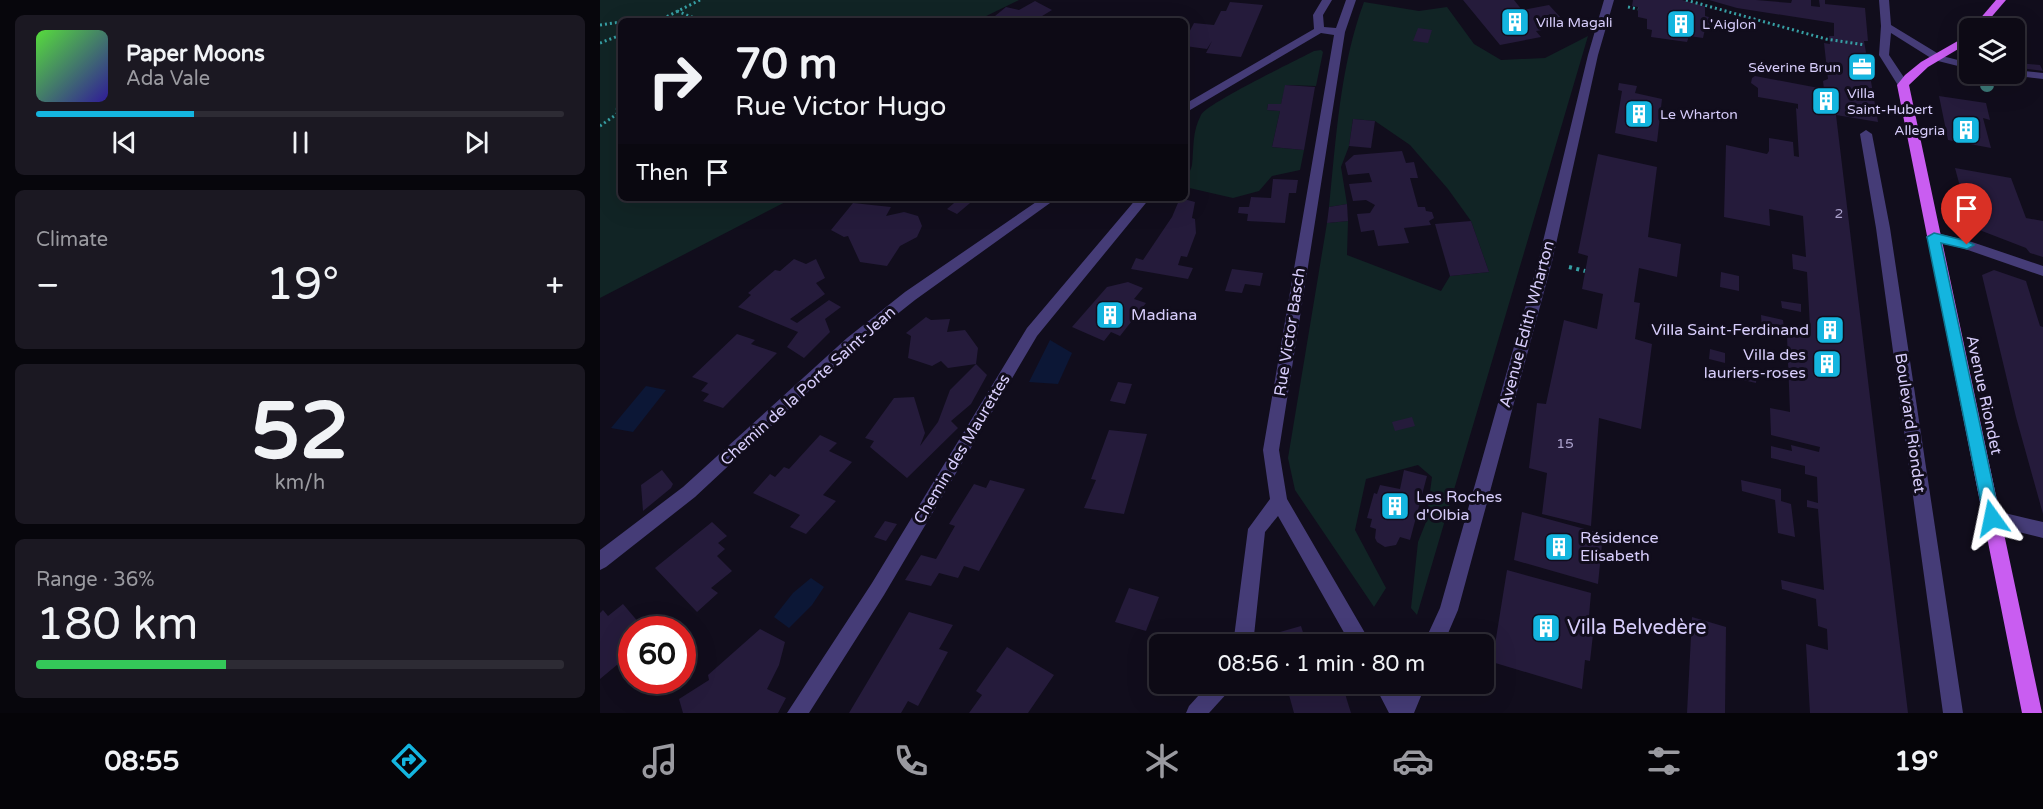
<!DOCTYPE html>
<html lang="en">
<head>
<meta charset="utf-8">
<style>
  body { margin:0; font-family:"Varela Round",sans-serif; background:#1b1822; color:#f1f3f6; height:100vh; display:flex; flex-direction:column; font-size:22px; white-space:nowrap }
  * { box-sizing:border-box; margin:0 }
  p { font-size:20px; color:#9a9aa0 }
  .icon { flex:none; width:33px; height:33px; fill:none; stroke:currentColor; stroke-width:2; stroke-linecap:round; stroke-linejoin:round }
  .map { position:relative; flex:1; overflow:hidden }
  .side { display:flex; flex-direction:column; gap:15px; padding:15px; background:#07060c; width:600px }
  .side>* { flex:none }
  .banner { position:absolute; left:18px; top:18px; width:570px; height:183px; border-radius:9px; box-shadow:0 6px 24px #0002,0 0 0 2px #2d2b34; background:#0d0a15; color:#f1f3f6; overflow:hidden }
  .buttons { position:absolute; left:1359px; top:18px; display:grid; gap:12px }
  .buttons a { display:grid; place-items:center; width:66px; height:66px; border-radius:9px; background:#0d0a15; box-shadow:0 6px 24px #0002,0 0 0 2px #2d2b34; font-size:30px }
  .speed { position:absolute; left:18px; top:616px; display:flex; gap:12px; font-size:30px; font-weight:700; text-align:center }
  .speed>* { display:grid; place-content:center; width:78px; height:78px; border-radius:50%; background:#0d0a15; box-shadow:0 6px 24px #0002,0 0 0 2px #2d2b34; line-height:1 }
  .speed .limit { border:9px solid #d22; background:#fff; color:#111 }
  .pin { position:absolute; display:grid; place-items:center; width:51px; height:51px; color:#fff; margin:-62px -26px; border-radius:50% 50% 50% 0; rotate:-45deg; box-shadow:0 0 6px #0007 }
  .pin .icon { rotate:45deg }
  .me { position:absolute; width:66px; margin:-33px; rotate:348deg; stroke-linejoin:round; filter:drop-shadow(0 0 4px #0008) }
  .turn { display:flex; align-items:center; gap:21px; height:126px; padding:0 18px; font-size:27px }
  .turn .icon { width:78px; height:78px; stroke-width:2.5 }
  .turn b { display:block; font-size:42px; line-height:51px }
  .then { display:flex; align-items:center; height:57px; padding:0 18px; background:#0003; gap:12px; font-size:22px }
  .big { font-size:45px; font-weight:600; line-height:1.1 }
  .side .card { flex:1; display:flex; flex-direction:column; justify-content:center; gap:9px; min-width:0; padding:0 21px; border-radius:9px; background:#1b1822 }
  .side .dial { align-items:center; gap:0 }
  .dial b { font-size:78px; line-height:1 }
  .song { display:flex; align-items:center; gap:18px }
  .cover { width:72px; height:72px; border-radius:9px; background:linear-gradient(135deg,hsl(110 70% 55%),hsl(250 70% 35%)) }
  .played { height:6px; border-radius:3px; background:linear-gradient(90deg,#14b5df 30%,#2d2b34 30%) }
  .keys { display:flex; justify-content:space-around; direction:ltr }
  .heat { display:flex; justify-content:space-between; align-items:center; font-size:33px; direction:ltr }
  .charge { height:9px; border-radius:4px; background:linear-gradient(90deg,#34c759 36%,#2d2b34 0) }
  .trip { position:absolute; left:549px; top:634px; width:345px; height:60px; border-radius:9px; background:#0d0a15; box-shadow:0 6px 24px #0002,0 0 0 2px #2d2b34; font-weight:600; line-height:60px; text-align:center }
  .dock { display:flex; height:96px; justify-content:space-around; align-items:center; background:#050408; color:#9a9aa0 }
  .dock .icon { width:42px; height:42px }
  .dock .selected { color:#14b5df }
  .dock b { font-size:27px; color:#f1f3f6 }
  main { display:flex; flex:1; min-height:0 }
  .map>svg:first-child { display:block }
  .green { fill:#112425 }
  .water { fill:#0c1736 }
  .building { fill:#251b3b }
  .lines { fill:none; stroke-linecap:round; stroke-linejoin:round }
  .path-far1 { stroke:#379fa4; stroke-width:3; stroke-dasharray:2 3; stroke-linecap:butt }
  .path { stroke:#379fa4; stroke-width:4; stroke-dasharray:3 4.5; stroke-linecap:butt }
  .street { fill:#453c77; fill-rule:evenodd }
  .primary { fill:#c95df1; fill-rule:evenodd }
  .tree { fill:#3c7a78 }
  .route { fill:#14b5df; stroke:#0d7691; stroke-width:1.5 }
  .labels { text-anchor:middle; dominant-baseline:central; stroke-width:6; stroke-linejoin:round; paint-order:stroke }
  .far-poi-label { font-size:14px; fill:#d7cdfb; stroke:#110d1c; text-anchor:start }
  .number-label { font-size:14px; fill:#aaa0cb }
  .poi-label { font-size:16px; fill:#d7cdfb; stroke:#110d1c; text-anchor:start }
  .street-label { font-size:16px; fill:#d7cdfb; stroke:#110d1c }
  .near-poi-label { font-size:20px; fill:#d7cdfb; stroke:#110d1c; text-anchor:start }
</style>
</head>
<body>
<main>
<section class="side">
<div class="card">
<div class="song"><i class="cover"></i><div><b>Paper Moons</b><p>Ada Vale</p></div></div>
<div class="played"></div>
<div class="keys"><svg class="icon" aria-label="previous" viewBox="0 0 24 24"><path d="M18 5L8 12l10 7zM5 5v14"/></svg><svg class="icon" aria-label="pause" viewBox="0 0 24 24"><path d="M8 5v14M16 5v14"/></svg><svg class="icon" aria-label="next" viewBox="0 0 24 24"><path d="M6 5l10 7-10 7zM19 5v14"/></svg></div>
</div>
<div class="card"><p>Climate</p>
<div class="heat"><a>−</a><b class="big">19°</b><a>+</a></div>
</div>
<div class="card dial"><b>52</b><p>km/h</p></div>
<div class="card"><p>Range · 36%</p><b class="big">180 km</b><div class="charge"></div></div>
</section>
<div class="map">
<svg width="1443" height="713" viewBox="0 0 1443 713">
  <rect width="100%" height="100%" fill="#110d1c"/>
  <g class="green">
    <path d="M 0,0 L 419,0 L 376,21 L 21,21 L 21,198 L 193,198 L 0,298 Z"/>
    <path d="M 764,2 L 819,11 L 847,7 L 874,44 L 901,60 L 945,58 L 988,36 L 817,615 L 811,608 L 818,542 L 826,522 L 832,477 L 818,465 L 766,479 L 755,530 L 786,588 L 774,607 L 695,490 L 688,458 L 727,223 L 748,221 L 747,255 L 841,291 L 850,276 L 889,272 L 871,221 L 848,189 L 810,145 L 775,121 L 753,119 L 749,146 L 741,167 L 747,204 L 729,207 C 736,139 740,66 764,2 Z"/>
    <path d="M 721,50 L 723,52 L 716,86 L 686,85 L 681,104 L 668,104 L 667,110 L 680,111 L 672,147 L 704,150 L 700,170 L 672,176 L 659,191 L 633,198 L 585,187 C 585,176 590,174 592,165 C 594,147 592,132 601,115 C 606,104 697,60 714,51 Z"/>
  </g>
  <g class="water">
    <path d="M 450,340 L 472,353 L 458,384 L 429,382 Z"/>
    <path d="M 46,386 L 66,390 L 33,432 L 11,428 Z"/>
    <path d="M 211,578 L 224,587 L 212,605 L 189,628 L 174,617 L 193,593 Z"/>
  </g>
  <g class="building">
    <path d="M 863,0 L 914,0 L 922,10 L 949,5 L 962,19 L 937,24 L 942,30 L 936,31 L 941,37 L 900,45 Z"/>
    <path d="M 1033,0 L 1082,0 L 1105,6 L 1105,16 L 1116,19 L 1114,30 L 1105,29 L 1103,38 L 1089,36 L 1087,42 L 1051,37 L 1052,30 L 1047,29 L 1047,19 L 1038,17 L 1038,7 L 1032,6 Z"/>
    <path d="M 1109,0 L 1156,0 L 1191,3 L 1192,0 L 1211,0 L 1211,6 L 1220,7 L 1219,0 L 1225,0 L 1225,4 L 1265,8 L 1268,41 L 1264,41 L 1278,122 L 1236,115 L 1308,713 L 1210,713 L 1206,644 L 1228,650 L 1227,629 L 1218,626 L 1216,599 L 1182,589 L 1181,580 L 1224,590 L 1218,509 L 1207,507 L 1207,500 L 1218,503 L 1217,477 L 1205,474 L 1205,466 L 1171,458 L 1171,446 L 1192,451 L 1191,445 L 1219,452 L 1220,447 L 1171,435 L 1170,408 L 1190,412 L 1187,336 L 1162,331 L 1161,315 L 1183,320 L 1184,329 L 1199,333 L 1198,325 L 1210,328 L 1207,272 L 1193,269 L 1192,254 L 1206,257 L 1203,216 L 1169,209 L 1170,226 L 1124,217 L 1126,145 L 1167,154 L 1169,151 L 1169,138 L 1193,142 L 1194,156 L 1199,157 L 1196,108 L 1198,109 L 1198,104 L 1158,97 L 1158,88 L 1151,83 L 1152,78 L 1155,76 L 1224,89 L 1223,81 L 1228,79 L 1224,43 L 1230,44 L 1229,36 L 1234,36 L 1234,23 L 1137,8 Z"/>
    <path d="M 435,1 L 452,10 L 434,21 L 404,21 L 406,19 L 395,16 L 406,7 L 419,10 Z"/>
    <path d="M 630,2 L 663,5 L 641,57 L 606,53 L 612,41 L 607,49 L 585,46 L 585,40 L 594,23 L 614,25 L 621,11 L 626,11 Z"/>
    <path d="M 818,28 L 832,30 L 828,43 L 813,41 Z"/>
    <path d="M 1418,63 L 1440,65 L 1443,71 L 1420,68 Z"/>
    <path d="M 1019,83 L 1037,86 L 1035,93 L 1062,99 L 1057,142 L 1015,133 L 1022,91 L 1018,90 Z"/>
    <path d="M 685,85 L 715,87 L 704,150 L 672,147 L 680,111 L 667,110 L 668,104 L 681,104 Z"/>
    <path d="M 1339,96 L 1386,103 L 1390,120 L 1383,118 L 1391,148 L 1348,140 Z"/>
    <path d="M 753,119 L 775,121 L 771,148 L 749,146 Z"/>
    <path d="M 802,151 L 806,163 L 814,162 L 818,178 L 810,178 L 818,207 L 825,207 L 826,211 L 832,212 L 834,218 L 829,221 L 831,225 L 804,228 L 809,243 L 778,246 L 774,230 L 761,232 L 757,214 L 770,213 L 775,205 L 766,200 L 753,201 L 749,184 L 772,182 L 769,173 L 748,175 L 745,163 L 754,155 Z"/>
    <path d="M 998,154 L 1057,167 L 1048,237 L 1081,244 L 1077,277 L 1039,268 L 1034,302 L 1040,303 L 1035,339 L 1052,344 L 1041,429 L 999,418 L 991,526 L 942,514 L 947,473 L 929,468 L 937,403 L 946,404 L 964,320 L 997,329 L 1003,294 L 982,289 L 988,256 L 978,253 Z"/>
    <path d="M 1355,168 L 1411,178 L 1426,218 L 1443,221 L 1443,257 L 1430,253 L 1426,248 L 1382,231 L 1370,224 Z"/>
    <path d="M 673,179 L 698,180 L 696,193 L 689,193 L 685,223 L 647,221 L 648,214 L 638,213 L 639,207 L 649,207 L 651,197 L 671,198 Z"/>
    <path d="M 360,198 L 376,198 L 357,214 L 347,209 Z"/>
    <path d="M 580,198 L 595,202 L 592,218 L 595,219 L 596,233 L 587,257 L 581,256 L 578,265 L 593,268 L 588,279 L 531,269 L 536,258 L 543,260 L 572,217 Z"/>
    <path d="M 253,203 L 291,207 L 286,216 L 304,212 L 318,216 L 322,226 L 317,237 L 300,246 L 287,266 L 260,262 L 248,236 L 244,237 L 231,230 Z"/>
    <path d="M 747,204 L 748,221 L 727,223 L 729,207 Z"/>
    <path d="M 871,221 L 889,272 L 850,276 L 835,224 Z"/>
    <path d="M 194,259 L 206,264 L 216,259 L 225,278 L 216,283 L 225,294 L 190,319 L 197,323 L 229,300 L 241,307 L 225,319 L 230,332 L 204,358 L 187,347 L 198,332 L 138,307 L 151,295 L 148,293 L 175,270 L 180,271 Z"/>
    <path d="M 632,269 L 663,273 L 660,286 L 645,284 L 642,293 L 625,291 Z"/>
    <path d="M 1394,270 L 1426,281 L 1440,326 L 1443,327 L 1443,514 L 1416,417 L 1382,275 Z"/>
    <path d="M 1121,272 L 1139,276 L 1139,291 L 1120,287 Z"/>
    <path d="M 528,282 L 543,288 L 534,299 L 546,303 L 520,336 L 511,332 L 504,341 L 472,327 L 507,287 Z"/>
    <path d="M 1181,301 L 1201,304 L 1201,312 L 1182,308 Z"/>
    <path d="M 326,317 L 331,320 L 350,319 L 347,332 L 365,330 L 378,348 L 376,364 L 348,368 L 341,361 L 332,366 L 308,358 L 311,336 L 306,333 Z"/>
    <path d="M 137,334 L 155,340 L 151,344 L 177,353 L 123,408 L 103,401 L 109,394 L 101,391 L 108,383 L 92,377 Z"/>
    <path d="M 1110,349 L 1125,353 L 1125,363 L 1109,359 Z"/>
    <path d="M 376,364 L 387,375 L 371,404 L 351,421 L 358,428 L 307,478 L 270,447 L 274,441 L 265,438 L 294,398 L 314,397 L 325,433 L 320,446 L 338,422 L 350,390 Z"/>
    <path d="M 1144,368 L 1157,371 L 1156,383 L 1143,380 Z"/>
    <path d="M 518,382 L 532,384 L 525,404 L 510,401 Z"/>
    <path d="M 812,417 L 815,426 L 795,431 L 792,422 Z"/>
    <path d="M 509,430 L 547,434 L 524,514 L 484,508 L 496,480 L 491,479 Z"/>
    <path d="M 220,435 L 237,443 L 229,451 L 252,462 L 223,495 L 236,501 L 206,534 L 190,527 L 200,515 L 153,493 L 170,474 L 175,477 L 184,467 L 189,469 Z"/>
    <path d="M 62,470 L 73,484 L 71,488 L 43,511 L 41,485 Z"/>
    <path d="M 804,470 L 827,476 L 810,540 L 800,537 L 796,545 L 785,547 L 777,542 L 775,538 L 776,529 L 770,527 L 772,519 L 767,518 L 774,493 L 777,494 L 780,485 L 800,489 Z"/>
    <path d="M 390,480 L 425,489 L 379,571 L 364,566 L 358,578 L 339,573 L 331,586 L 305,580 L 321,555 L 336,559 L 355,526 L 349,524 L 374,484 L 386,488 Z"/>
    <path d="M 1141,480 L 1181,489 L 1181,501 L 1191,504 L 1195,537 L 1178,533 L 1175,500 L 1142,491 Z"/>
    <path d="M 922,512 L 1003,534 L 998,584 L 914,560 Z"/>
    <path d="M 285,521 L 297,524 L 286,541 L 274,537 Z"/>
    <path d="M 112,522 L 127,536 L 118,543 L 125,549 L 117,556 L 132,571 L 111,588 L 118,593 L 97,612 L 55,568 Z"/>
    <path d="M 907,570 L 991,593 L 989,616 L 995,617 L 990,661 L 985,660 L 982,689 L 892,662 L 889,678 L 884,676 L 884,654 L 893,657 Z"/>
    <path d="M 529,588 L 559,597 L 546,631 L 515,622 Z"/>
    <path d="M 23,604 L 45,630 L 32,630 L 32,667 L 24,674 L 18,664 L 0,679 L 0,613 L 3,610 L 8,616 Z"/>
    <path d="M 309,612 L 353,625 L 339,649 L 348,652 L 318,706 L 308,701 L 301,713 L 249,713 Z"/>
    <path d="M 1092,617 L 1126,627 L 1125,713 L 1087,713 Z"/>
    <path d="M 701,626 L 707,645 L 676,645 L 673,634 Z"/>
    <path d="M 160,629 L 185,642 L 179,665 L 167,689 L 186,698 L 178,713 L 83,713 L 79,699 L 109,680 L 108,675 Z"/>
    <path d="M 407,647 L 454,675 L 428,713 L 369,713 L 382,695 L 376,691 Z"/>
    <path d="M 686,684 L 742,684 L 751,713 L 694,713 Z"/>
  </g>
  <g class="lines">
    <g class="path-far1">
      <path d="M 1086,0 L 1226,39 L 1265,45"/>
      <path d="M 1028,7 L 1038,9"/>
      <path d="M 77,11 L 94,18 L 91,21"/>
      <path d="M 28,21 L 51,18 L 55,21"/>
      <path d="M 58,21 L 100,0"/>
      <path d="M 0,25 L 21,22"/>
      <path d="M 0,43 L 21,35"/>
      <path d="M 0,126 L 17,114 L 18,99 L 21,97"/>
    </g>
    <path class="path" d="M 969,267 L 985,271"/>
    <g class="street">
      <path d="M 722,0 L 732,0 L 723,15 L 724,27 L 736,28 L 746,0 L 756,0 L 745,32 L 679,450 L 687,499 L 772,645 L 751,645 L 678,516 L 665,532 L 653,645 L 633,645 L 648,529 L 670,499 L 663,450 L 734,35 L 721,33 L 585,113 L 585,104 L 714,29 L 713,15 Z"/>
      <path d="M 1004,0 L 1014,0 L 998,55 L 952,262 L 858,610 L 843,645 L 823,645 L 840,608 L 938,262 L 988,55 Z"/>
      <path d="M 1279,0 L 1289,0 L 1291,25 L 1342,56 L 1370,63 L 1370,69 L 1334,60 L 1291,33 L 1289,55 L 1309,85 L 1307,87 L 1299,87 L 1279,55 L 1281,26 Z"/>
      <path d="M 1414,70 L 1443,73 L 1443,79 L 1410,75 L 1409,74 L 1414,74 Z"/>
      <path d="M 1266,130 L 1272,134 L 1290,228 L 1363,713 L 1343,713 L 1276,228 L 1260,134 Z"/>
      <path d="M 442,198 L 457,198 L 315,300 L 257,346 L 95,497 L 6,567 L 0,570 L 0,550 L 83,487 L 247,338 L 305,292 Z"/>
      <path d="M 537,198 L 550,198 L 437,336 L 284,595 L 209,713 L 187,713 L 272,583 L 427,328 Z"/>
      <path d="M 1333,232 L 1372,242 L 1443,266 L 1443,276 L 1365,249 L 1328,240 L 1326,237 L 1328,234 Z"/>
      <path d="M 1392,510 L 1443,522 L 1443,538 L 1386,524 L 1383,518 L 1386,512 Z"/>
      <path d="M 609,684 L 632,684 L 629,691 L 609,713 L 586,713 L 589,706 Z"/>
      <path d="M 774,684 L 795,684 L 801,696 L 806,684 L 826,684 L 814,713 L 789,713 Z"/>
    </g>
    <g class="primary">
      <path d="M 1396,0 L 1406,0 L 1382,28 L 1372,28 Z"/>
      <path d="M 1370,34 L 1370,42 L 1328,67 L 1309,85 L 1442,713 L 1422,713 L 1297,85 L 1305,75 L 1321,62 Z"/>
    </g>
  </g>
  <circle class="tree" cx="1387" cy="85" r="7"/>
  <path class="route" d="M 1334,233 L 1367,241 L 1374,245 L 1367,249 L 1341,243 L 1400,518 L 1398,523 L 1392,525 L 1387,523 L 1384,518 L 1327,237 Z"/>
  <defs>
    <g id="building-square" transform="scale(1.5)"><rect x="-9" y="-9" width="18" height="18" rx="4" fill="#14b5df" stroke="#110d1c"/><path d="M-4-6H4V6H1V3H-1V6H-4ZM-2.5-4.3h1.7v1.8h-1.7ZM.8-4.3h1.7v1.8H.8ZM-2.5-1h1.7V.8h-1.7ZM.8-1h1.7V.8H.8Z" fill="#fff"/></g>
    <g id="office-square" transform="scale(1.5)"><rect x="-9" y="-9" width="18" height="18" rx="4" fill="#14b5df" stroke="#110d1c"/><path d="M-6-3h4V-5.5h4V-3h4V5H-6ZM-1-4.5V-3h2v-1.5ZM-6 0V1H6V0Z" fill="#fff"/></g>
  </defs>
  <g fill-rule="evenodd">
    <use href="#building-square" x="915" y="22"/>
    <use href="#building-square" x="1081" y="24"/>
    <use href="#office-square" x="1262" y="67"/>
    <use href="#building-square" x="1226" y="101"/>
    <use href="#building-square" x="1039" y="114"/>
    <use href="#building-square" x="1366" y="130"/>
    <use href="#building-square" x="510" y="315"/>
    <use href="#building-square" x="1230" y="330"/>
    <use href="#building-square" x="1227" y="364"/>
    <use href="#building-square" x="795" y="506"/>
    <use href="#building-square" x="959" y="547"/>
    <use href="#building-square" x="946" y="628"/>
  </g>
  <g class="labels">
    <g class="far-poi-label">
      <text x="936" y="22">Villa Magali</text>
      <text x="1102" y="24">L'Aiglon</text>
      <text x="1241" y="67" text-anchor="end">Séverine Brun</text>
      <text x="1247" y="93">Villa<tspan x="1247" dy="16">Saint-Hubert</tspan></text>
      <text x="1060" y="114">Le Wharton</text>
      <text x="1345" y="130" text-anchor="end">Allegria</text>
    </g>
    <g class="number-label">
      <text x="1239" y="213">2</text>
      <text x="965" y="443">15</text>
    </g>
    <g class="poi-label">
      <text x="531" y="315">Madiana</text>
      <text x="1209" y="330" text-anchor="end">Villa Saint-Ferdinand</text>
      <text x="1206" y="355" text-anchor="end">Villa des<tspan x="1206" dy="18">lauriers-roses</tspan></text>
      <text x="816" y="497">Les Roches<tspan x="816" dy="18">d'Olbia</tspan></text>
      <text x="980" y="538">Résidence<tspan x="980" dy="18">Elisabeth</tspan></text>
    </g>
    <g class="street-label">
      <text transform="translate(927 324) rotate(-75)">Avenue Edith Wharton</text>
      <text transform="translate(690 332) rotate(-81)">Rue Victor Basch</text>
      <text transform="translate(208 386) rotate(-42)">Chemin de la Porte Saint-Jean</text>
      <text transform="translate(1384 395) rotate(78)">Avenue Riondet</text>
      <text transform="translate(1310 423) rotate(82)">Boulevard Riondet</text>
      <text transform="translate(362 449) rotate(-59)">Chemin des Maurettes</text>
    </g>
    <g class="near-poi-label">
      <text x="967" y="628">Villa Belvedère</text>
    </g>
  </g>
</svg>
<div class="buttons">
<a><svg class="icon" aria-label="layers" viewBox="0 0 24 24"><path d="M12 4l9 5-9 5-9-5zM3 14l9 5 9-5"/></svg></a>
</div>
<div class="speed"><div class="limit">60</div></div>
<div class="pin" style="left:1367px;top:245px;background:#d93025"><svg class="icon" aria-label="arrive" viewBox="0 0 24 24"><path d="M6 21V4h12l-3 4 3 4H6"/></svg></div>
<svg class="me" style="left:1392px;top:518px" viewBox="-20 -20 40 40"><path d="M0-17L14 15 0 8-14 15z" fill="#14b5df" stroke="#fff" stroke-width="4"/></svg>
<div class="trip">08:56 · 1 min · 80 m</div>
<div class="banner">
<div class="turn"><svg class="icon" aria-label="right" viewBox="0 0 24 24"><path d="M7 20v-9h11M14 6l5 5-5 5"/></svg><div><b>70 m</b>Rue Victor Hugo</div></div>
<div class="then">Then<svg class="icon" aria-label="arrive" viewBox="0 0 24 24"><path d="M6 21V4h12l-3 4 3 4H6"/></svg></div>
</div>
</div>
</main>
<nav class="dock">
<b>08:55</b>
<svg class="icon selected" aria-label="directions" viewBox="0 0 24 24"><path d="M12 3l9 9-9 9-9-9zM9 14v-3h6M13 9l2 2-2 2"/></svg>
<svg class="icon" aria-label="music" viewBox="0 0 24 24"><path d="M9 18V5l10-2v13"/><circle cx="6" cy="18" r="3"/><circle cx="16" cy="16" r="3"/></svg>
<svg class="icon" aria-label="phone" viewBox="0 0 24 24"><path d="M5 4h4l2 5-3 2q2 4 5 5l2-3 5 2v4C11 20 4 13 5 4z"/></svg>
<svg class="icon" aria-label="climate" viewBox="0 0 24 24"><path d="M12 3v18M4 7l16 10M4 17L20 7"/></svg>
<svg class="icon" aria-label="car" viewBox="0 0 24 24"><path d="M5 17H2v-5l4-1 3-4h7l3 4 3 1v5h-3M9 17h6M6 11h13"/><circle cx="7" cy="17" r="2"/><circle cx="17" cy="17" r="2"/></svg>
<svg class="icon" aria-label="filters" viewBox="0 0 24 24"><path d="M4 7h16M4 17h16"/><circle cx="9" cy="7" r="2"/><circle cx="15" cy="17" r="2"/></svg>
<b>19°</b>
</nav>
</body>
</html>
